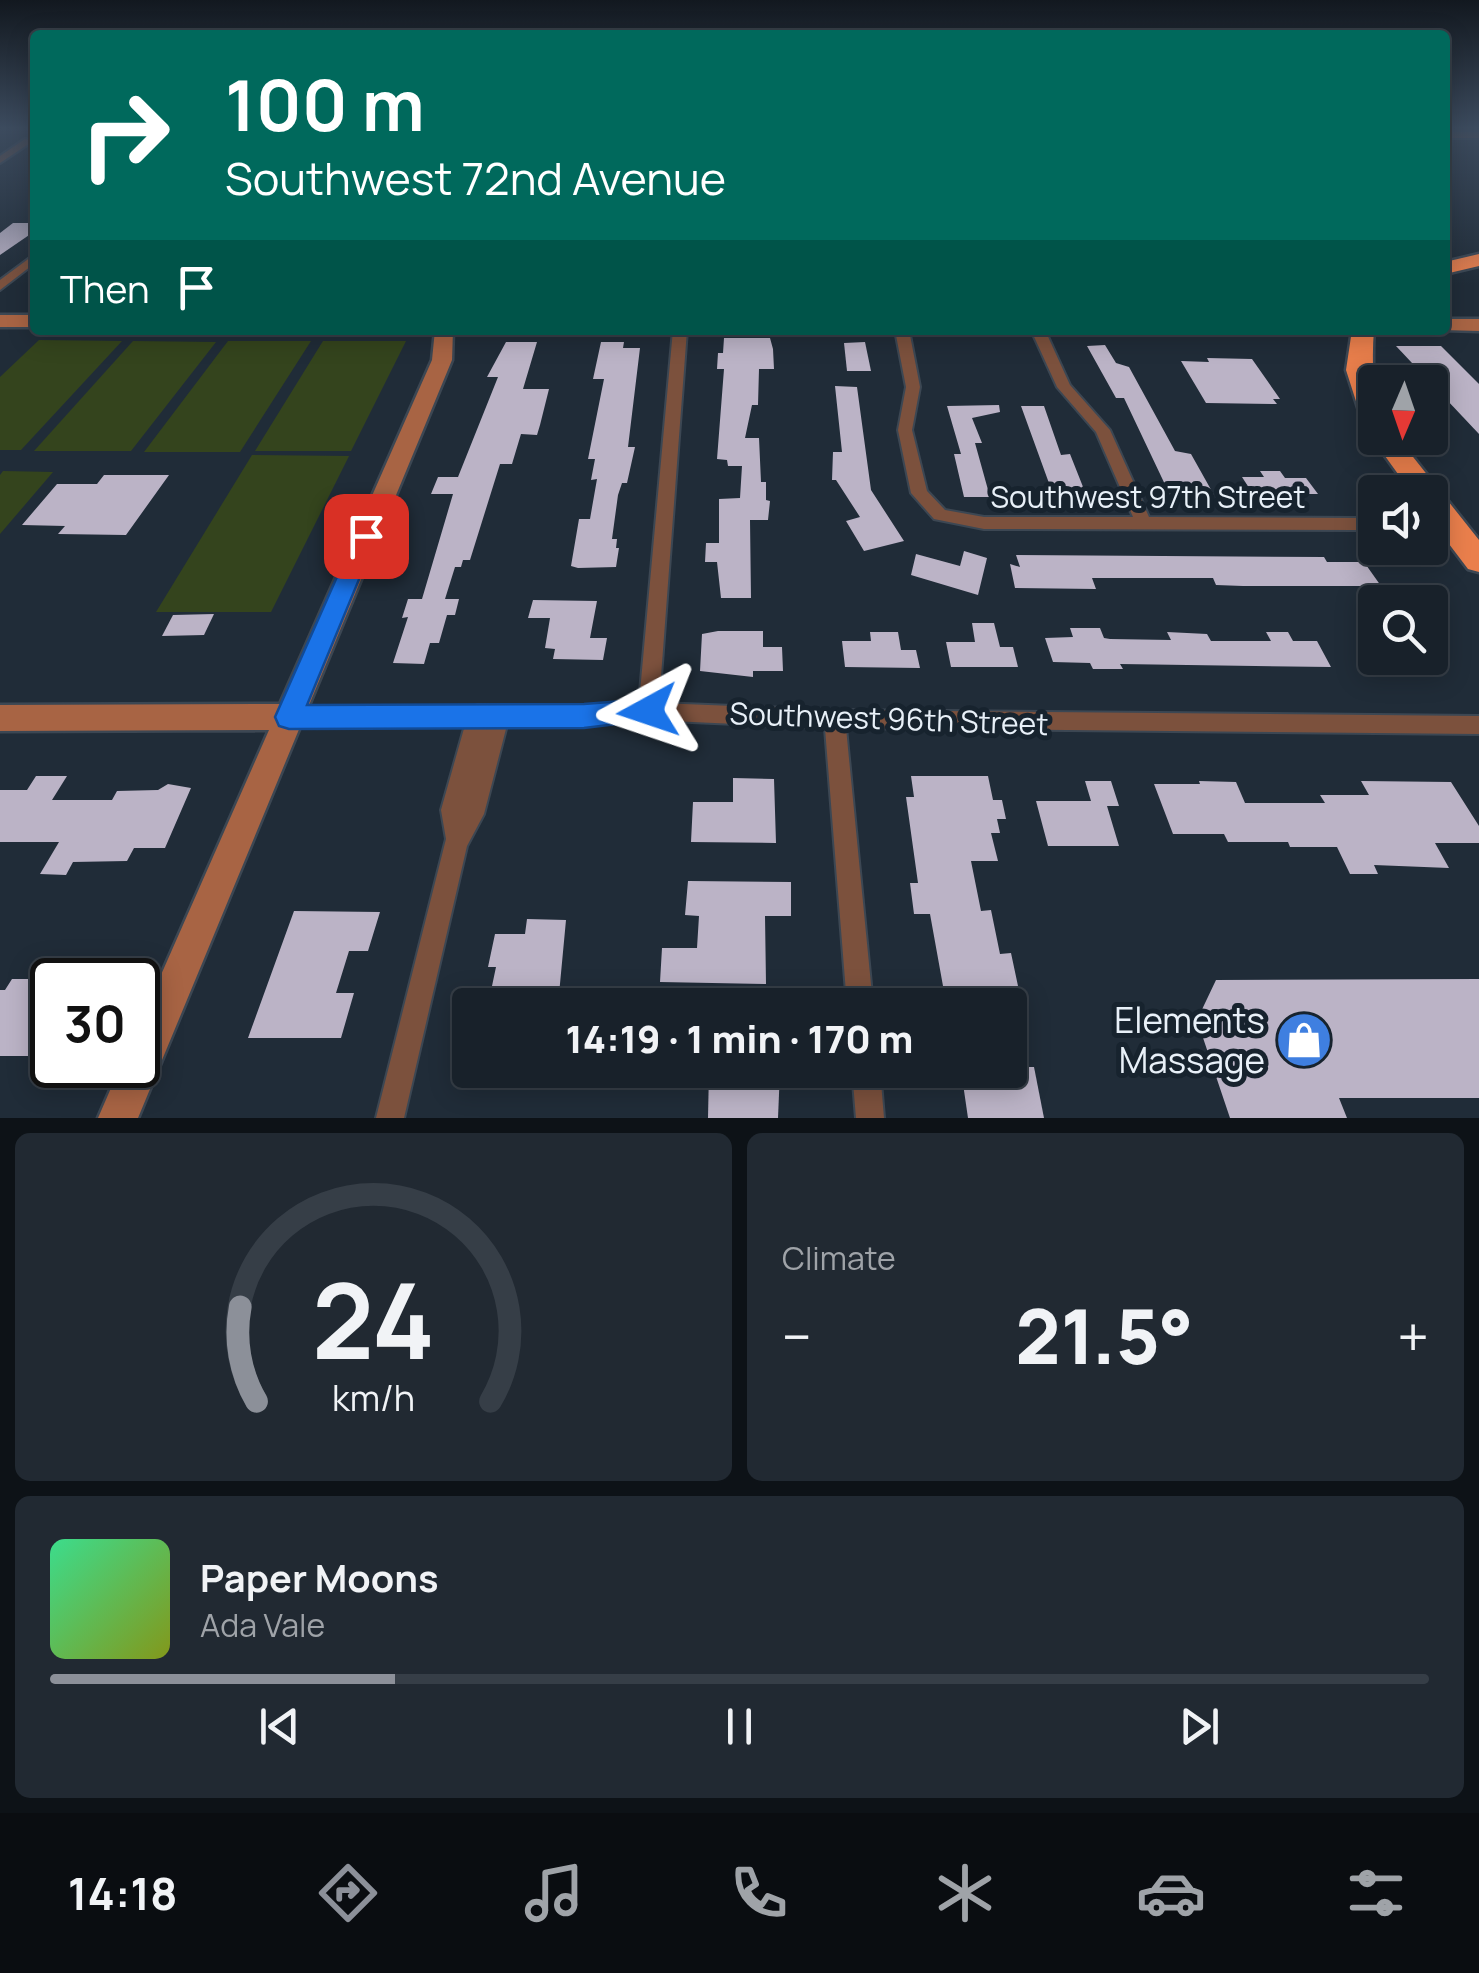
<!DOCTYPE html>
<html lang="en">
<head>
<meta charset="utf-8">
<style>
  body { margin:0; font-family:Manrope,sans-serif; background:#212932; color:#f1f3f6; height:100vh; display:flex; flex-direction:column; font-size:38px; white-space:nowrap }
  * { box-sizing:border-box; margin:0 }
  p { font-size:32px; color:#9fa3a8 }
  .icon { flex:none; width:55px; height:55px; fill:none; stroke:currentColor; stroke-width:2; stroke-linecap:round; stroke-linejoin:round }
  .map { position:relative; height:1118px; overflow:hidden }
  .details { display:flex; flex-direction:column; gap:15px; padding:15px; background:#0d1217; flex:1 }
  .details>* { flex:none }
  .guide { position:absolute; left:30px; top:30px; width:1420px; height:305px; border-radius:10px; box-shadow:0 5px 25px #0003,0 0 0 2px #363e47; background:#00695c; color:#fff; overflow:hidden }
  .needle { width:65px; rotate:182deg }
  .fabs { position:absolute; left:1358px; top:365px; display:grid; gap:20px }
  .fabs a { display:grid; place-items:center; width:90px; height:90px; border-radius:10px; background:#18212a; box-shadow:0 5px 25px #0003,0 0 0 2px #363e47; font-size:50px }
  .speed { position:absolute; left:30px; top:958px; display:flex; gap:20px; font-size:50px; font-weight:700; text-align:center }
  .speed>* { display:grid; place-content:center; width:130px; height:130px; border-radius:50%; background:#18212a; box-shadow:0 5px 25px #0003,0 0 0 2px #363e47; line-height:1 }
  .speed .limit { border:5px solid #111; border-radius:15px; background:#fff; color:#111 }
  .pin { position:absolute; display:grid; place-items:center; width:85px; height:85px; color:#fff; margin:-42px; border-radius:20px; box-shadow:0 5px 15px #0006 }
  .me { position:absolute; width:110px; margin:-55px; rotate:265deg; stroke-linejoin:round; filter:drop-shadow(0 0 8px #0008) }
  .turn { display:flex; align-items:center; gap:35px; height:210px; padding:0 30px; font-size:45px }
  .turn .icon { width:130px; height:130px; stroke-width:2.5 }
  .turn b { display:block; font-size:70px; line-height:85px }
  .then { display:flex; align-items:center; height:95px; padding:0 30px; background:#0003; gap:20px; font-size:38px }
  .big { font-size:75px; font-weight:800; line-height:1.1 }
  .details .card { flex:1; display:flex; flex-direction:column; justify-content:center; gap:15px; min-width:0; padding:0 35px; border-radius:15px; background:#212932 }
  .details .dial { align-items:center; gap:0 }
  .dial svg { height:260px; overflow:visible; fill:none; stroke:#363e47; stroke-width:7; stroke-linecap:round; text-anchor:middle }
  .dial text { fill:#f1f3f6; stroke:none }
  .song { display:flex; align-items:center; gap:30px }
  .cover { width:120px; height:120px; border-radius:15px; background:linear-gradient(135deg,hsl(150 70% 55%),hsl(70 70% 35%)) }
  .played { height:10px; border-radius:5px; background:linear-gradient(90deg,#8c9099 25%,#363e47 25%) }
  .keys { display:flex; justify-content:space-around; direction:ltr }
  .heat { display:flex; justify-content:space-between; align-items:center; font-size:55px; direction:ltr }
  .details .tiles { flex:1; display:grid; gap:15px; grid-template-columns:1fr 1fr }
  .card:last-child { grid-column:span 2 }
  .trip { position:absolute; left:452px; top:988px; width:575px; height:100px; border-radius:10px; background:#18212a; box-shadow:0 5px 25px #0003,0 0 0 2px #363e47; font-weight:800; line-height:100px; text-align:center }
  .tabs { display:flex; height:160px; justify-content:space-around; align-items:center; background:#0a0d11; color:#9fa3a8 }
  .tabs .icon { width:70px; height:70px }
  .tabs .current { color:#8c9099 }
  .tabs b { font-size:45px; color:#f1f3f6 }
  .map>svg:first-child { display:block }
  .green { fill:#34441d }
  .building { fill:#bbb3c6 }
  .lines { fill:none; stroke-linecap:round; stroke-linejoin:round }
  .street-casing { stroke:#3c4753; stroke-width:4 }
  .secondary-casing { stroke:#3c4753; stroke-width:5 }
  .highway-casing { stroke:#3c4753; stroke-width:5 }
  .street { fill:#7c513d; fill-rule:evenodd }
  .secondary { fill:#a86444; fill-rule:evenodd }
  .highway { fill:#ea7f4c; fill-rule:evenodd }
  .route { fill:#1a73e8; stroke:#114b97; stroke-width:2.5 }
  .labels { text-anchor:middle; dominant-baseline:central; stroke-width:10; stroke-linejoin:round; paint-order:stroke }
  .street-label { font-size:30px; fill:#e8f0f8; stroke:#17232e }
  .near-poi-label { font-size:35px; fill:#e8f0f8; stroke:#17232e; text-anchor:end }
</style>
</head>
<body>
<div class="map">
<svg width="1479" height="1118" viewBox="0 0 1479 1118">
  <rect width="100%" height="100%" fill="#202c38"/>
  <g class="green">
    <path d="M 39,340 L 122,341 L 21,450 L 0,450 L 0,377 Z"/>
    <path d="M 133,341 L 216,342 L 131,451 L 34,451 Z"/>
    <path d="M 228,341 L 311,341 L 240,452 L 144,452 Z"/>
    <path d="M 323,341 L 406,341 L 351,451 L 255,451 Z"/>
    <path d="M 252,455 L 349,456 L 271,612 L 156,612 Z"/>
    <path d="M 3,471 L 53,472 L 0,534 L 0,475 Z"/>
  </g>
  <g class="building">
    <path d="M 13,223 L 35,223 L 35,231 L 0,255 L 0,233 Z"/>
    <path d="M 724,338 L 770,338 L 773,349 L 774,369 L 759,369 L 758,405 L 752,405 L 745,438 L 759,438 L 761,482 L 766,482 L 766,500 L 770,501 L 768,520 L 750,520 L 751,598 L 721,598 L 717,562 L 705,562 L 706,543 L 719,543 L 719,499 L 740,498 L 742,466 L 728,466 L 727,460 L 717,459 L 724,369 L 717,369 L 718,353 L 723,353 Z"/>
    <path d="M 506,342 L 537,342 L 523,389 L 549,389 L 540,425 L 537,435 L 521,434 L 512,464 L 500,464 L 470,560 L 463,560 L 461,567 L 455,567 L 445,599 L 459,599 L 455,615 L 447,615 L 439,643 L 430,643 L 424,664 L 393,663 L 408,617 L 402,618 L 408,599 L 422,599 L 453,494 L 431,494 L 438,477 L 458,477 L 498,377 L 487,377 Z"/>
    <path d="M 601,342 L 624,342 L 623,348 L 640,348 L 628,447 L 635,447 L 627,483 L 622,483 L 618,495 L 612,539 L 617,539 L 616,548 L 619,548 L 616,567 L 578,568 L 571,566 L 579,519 L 590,519 L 597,479 L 591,480 L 595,459 L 588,459 L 604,379 L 593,379 Z"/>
    <path d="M 865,342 L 871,371 L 847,371 L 844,343 Z"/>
    <path d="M 1105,345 L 1116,363 L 1129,367 L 1175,451 L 1191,454 L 1214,495 L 1170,495 L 1124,398 L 1116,398 L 1087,346 Z"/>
    <path d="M 1396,346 L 1441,346 L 1479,384 L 1479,434 Z"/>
    <path d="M 1207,358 L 1252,359 L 1280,399 L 1273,399 L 1277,404 L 1206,403 L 1181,361 L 1209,362 Z"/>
    <path d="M 835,386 L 857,387 L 871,490 L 904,541 L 864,551 L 846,521 L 860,517 L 836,480 L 832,480 L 833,452 L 842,452 Z"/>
    <path d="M 999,405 L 1000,412 L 972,418 L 982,443 L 975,443 L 990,497 L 964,497 L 954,454 L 961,454 L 947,406 Z"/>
    <path d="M 1021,406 L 1044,406 L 1061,455 L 1070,454 L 1087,497 L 1054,497 Z"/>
    <path d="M 1260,471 L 1280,471 L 1285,478 L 1306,478 L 1318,494 L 1253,494 L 1242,477 L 1264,477 Z"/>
    <path d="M 104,475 L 169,475 L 126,535 L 58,534 L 65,526 L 22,525 L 57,484 L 97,484 Z"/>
    <path d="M 964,551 L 987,558 L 978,595 L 911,575 L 916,554 L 960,566 Z"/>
    <path d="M 1016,555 L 1324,557 L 1327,562 L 1364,562 L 1381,586 L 1243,586 L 1216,585 L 1213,578 L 1092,578 L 1096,589 L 1015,588 L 1010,564 L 1020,567 Z"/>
    <path d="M 533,600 L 597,601 L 590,638 L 607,638 L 603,660 L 553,659 L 555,649 L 545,648 L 550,618 L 528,618 Z"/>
    <path d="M 214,614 L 204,635 L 162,636 L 173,615 Z"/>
    <path d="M 972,623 L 994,623 L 1000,647 L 1013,647 L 1018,667 L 951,667 L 946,642 L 975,642 Z"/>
    <path d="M 1070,628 L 1100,628 L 1104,638 L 1110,639 L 1171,640 L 1167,632 L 1207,634 L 1211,641 L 1271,641 L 1266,632 L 1288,632 L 1293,641 L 1317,641 L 1331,667 L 1120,664 L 1123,669 L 1093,669 L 1090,663 L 1053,662 L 1045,638 L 1073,637 Z"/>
    <path d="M 718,631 L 763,631 L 763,647 L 782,647 L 783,671 L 753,671 L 753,677 L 700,671 L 702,634 Z"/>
    <path d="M 870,632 L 898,632 L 901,650 L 916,650 L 920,668 L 845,667 L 842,641 L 871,641 Z"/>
    <path d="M 36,776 L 67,776 L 52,800 L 112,800 L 117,791 L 158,790 L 168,784 L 191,788 L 165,848 L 134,848 L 127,861 L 73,862 L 66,875 L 40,874 L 59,842 L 0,842 L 0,790 L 27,790 Z"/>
    <path d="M 911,776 L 988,776 L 993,800 L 1002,800 L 1006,819 L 997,819 L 1000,833 L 991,833 L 998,861 L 971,861 L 981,911 L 991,910 L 1000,954 L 1011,953 L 1018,986 L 943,986 L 930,914 L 914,914 L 910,883 L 918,883 L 906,797 L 914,797 Z"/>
    <path d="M 733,778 L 774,779 L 776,843 L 691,842 L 693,802 L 733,802 Z"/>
    <path d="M 1085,781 L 1111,781 L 1119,806 L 1107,806 L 1119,846 L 1048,846 L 1036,801 L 1091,801 Z"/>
    <path d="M 1199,781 L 1236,782 L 1245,803 L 1325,803 L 1320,795 L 1369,795 L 1361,781 L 1451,782 L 1479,826 L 1479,843 L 1435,843 L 1449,868 L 1374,865 L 1378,874 L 1350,874 L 1337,847 L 1290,847 L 1288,842 L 1228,842 L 1224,834 L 1173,834 L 1154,784 L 1200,784 Z"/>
    <path d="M 688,881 L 791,882 L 791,916 L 765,916 L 766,984 L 660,982 L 662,948 L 697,948 L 699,916 L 685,915 Z"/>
    <path d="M 294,911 L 380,912 L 368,951 L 349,951 L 336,993 L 354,993 L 341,1038 L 248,1038 Z"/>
    <path d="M 527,919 L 566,920 L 558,1005 L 488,1005 L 496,967 L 488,967 L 495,934 L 525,934 Z"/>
    <path d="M 107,961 L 98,980 L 67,980 L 76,962 Z"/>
    <path d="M 12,979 L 52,979 L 52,1056 L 0,1056 L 0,990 L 5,990 Z"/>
    <path d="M 1479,979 L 1479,1098 L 1339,1098 L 1347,1118 L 1230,1118 L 1197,1020 L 1216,980 Z"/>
    <path d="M 1010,1067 L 1034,1067 L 1044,1118 L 968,1118 L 961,1070 Z"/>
    <path d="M 709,1070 L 780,1070 L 778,1118 L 708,1118 Z"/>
  </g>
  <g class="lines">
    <g class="street-casing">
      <g id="street">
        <rect x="1445" y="132" width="34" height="6"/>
        <path d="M 25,139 L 33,141 L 0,163 L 0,156 Z"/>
        <path d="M 35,254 L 35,263 L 0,290 L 0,280 Z"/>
        <path d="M 673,330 L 687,330 L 659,703 L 835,710 L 1479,716 L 1479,734 L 846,728 L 873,1005 L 847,1005 L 825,728 L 648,720 L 584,725 L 507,725 L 484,814 L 467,846 L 404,1118 L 376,1118 L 446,839 L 441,810 L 465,725 L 289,726 L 282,723 L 279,717 L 282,711 L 289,708 L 472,707 L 478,705 L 584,707 L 639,703 Z"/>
        <path d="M 895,330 L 909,330 L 920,387 L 912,430 L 927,491 L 945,510 L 984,517 L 1133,517 L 1096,432 L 1057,387 L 1031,330 L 1045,330 L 1070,385 L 1110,430 L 1149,517 L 1358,518 L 1366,524 L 1358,530 L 984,529 L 934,519 L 911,493 L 898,430 L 906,387 Z"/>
        <path d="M 852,1070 L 880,1070 L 884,1118 L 856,1118 Z"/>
      </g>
    </g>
    <g class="secondary-casing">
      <g id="secondary">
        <rect x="0" y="315" width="35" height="12"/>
        <path d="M 1445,319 L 1479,319 L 1479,331 L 1443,330 Z"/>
        <path d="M 435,330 L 453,330 L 452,360 L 138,1118 L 98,1118 L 121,1065 L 138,1065 L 138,1027 L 269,730 L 0,731 L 0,705 L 280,704 L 432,360 Z"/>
      </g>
    </g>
    <g class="highway-casing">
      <g id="highway">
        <path d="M 1479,254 L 1479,266 L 1445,274 L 1445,262 Z"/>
        <path d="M 1352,330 L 1374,330 C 1371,364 1375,394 1375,428 L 1362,420 L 1346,370 Z"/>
        <path d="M 1375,433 L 1375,438 L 1398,438 L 1479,540 L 1479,572 L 1468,569 L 1430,519 L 1430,492 L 1411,492 L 1372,438 Z"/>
      </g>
    </g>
    <use href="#street" class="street"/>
    <use href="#secondary" class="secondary"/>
    <use href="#highway" class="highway"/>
  </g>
  <linearGradient id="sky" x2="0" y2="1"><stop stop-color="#12181f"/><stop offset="0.45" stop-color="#3c4b5e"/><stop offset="1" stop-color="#3c4b5e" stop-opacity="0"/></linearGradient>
  <rect width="1479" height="285" fill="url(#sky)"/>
  <path class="route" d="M 366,528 L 377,536 L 307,705 L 584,704 L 648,699 L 658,703 L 662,711 L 658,719 L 584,728 L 289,729 L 279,726 L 275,717 L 355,536 Z"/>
  <defs>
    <g id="shop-disc" transform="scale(2.875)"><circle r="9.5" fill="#3f7fe0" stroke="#17232e"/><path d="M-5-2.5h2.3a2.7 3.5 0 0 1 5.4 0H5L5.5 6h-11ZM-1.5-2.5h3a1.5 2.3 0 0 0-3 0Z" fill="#fff"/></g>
  </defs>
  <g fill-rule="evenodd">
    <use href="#shop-disc" x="1304" y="1040"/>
  </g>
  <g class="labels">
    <g class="street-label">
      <text x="1148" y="496">Southwest 97th Street</text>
      <text transform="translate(889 718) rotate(2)">Southwest 96th Street</text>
    </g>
    <g class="near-poi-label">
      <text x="1265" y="1020">Elements<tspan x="1265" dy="40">Massage</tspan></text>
    </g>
  </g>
</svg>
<div class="fabs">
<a><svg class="needle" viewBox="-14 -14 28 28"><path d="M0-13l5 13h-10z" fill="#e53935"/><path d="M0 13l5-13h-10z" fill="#9fa3a8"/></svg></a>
<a><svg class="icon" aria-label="sound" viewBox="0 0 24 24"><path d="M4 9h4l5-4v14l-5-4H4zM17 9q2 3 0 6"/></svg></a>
<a><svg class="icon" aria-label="search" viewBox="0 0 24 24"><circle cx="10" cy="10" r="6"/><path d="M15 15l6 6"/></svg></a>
</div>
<div class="speed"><div class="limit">30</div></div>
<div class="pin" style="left:366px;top:536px;background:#d93025"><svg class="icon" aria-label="arrive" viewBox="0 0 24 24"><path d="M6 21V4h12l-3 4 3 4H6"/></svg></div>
<svg class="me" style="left:648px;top:711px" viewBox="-20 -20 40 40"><path d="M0-17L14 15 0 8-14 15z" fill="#1a73e8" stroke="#fff" stroke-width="4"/></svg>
<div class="trip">14:19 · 1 min · 170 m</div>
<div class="guide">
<div class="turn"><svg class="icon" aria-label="right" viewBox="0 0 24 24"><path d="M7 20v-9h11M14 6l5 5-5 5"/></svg><div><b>100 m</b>Southwest 72nd Avenue</div></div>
<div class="then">Then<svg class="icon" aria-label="arrive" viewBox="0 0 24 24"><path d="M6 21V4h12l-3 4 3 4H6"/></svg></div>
</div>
</div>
<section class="details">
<div class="tiles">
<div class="card dial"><svg viewBox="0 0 100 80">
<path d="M14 69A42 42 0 1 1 86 69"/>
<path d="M14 69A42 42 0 0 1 9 40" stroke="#8c9099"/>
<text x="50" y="56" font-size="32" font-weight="700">24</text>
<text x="50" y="72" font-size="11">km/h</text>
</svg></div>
<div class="card"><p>Climate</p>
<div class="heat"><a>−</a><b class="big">21.5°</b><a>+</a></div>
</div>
<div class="card">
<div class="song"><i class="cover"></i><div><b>Paper Moons</b><p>Ada Vale</p></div></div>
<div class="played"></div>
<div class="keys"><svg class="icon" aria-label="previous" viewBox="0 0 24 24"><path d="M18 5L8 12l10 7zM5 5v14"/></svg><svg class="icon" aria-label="pause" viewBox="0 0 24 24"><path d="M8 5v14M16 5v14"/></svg><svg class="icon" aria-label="next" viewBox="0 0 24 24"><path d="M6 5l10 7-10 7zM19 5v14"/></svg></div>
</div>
</div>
</section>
<nav class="tabs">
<b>14:18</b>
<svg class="icon current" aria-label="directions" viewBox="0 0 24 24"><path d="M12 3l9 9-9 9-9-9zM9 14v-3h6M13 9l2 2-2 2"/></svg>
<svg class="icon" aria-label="music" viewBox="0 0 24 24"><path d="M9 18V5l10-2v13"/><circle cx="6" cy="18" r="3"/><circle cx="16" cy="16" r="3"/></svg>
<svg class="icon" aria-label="phone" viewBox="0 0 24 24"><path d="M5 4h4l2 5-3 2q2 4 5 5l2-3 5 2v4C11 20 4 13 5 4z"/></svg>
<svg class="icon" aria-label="climate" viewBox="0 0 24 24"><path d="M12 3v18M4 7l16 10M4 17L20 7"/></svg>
<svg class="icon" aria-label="car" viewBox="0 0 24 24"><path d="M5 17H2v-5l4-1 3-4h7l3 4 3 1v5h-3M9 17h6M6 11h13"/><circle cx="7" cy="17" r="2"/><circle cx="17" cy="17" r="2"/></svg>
<svg class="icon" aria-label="filters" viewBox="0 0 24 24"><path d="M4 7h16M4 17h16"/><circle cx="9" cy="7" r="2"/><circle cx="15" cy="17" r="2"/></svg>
</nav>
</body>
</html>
